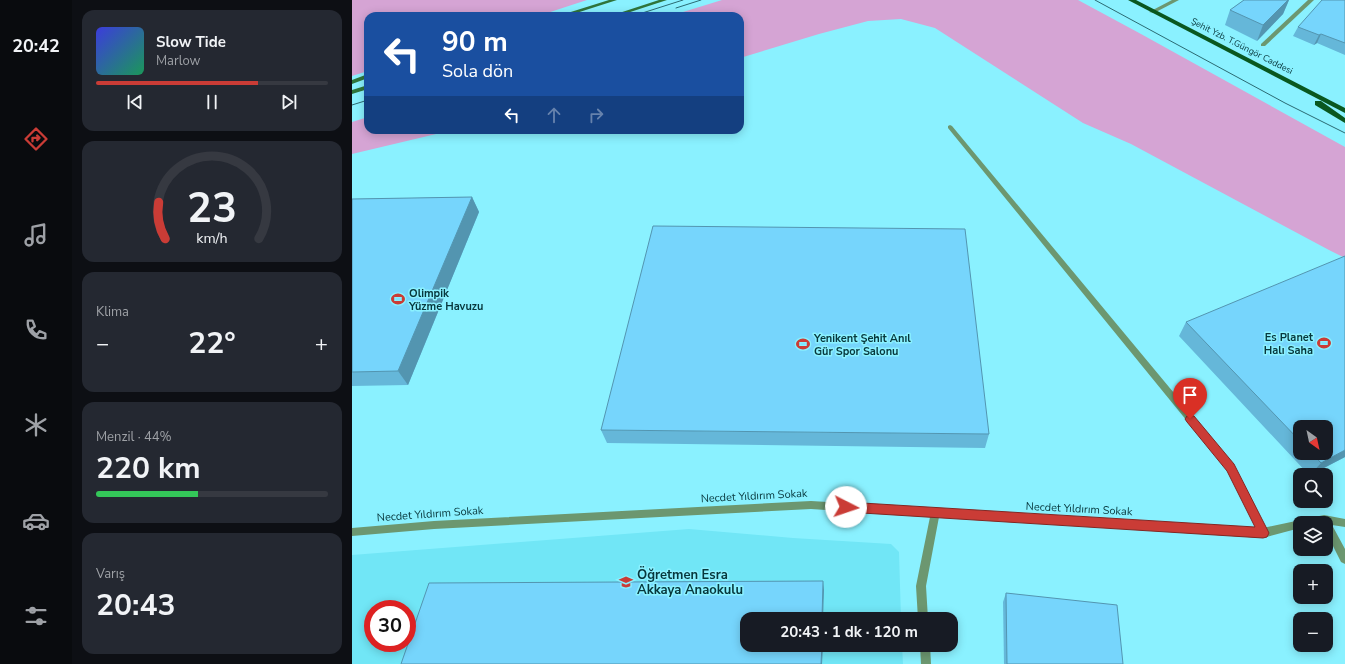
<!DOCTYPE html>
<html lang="tr">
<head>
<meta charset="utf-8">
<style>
  body { margin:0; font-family:"Nunito Sans",sans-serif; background:#242831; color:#f1f3f6; height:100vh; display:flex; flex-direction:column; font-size:15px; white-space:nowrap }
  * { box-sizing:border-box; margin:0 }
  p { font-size:13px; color:#9ea1a6 }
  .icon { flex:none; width:22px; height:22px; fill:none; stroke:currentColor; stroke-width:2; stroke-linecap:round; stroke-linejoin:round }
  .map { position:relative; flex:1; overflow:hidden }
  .sheet { display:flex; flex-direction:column; gap:10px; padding:10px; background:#0d0f14; width:280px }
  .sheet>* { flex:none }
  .hud { position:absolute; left:12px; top:12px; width:380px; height:122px; border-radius:12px; box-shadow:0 2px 10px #0003; background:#1a4fa0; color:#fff; overflow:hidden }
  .needle { width:26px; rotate:147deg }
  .buttons { position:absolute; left:941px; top:420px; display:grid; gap:8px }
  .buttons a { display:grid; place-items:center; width:40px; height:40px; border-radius:8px; background:#171b24; box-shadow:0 2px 10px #0003; font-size:20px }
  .speed { position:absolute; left:12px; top:600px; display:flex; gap:8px; font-size:20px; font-weight:700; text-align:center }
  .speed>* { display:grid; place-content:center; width:52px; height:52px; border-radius:50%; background:#171b24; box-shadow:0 2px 10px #0003; line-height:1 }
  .speed .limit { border:6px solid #d22; background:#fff; color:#111 }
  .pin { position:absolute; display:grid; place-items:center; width:34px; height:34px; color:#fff; margin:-41px -17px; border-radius:50% 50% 50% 0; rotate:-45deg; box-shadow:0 0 4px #0007 }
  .pin .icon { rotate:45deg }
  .me { position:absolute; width:44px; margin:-22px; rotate:94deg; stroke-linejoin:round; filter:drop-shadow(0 0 3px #0008) }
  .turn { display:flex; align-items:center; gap:14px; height:84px; padding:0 12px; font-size:18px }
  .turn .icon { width:52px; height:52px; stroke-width:2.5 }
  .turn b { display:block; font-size:28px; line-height:34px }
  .lanes { display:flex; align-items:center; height:38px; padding:0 12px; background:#0003; justify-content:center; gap:20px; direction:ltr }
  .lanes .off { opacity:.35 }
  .big { font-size:30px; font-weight:700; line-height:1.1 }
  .sheet .widget { flex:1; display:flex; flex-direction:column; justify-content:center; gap:6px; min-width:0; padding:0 14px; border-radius:12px; background:#242831 }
  .sheet .dial { align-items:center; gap:0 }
  .dial svg { height:104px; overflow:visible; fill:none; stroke:#363941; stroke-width:7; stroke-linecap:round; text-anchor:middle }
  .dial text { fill:#f1f3f6; stroke:none }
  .song { display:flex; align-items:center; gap:12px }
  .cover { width:48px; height:48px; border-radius:6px; background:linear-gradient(135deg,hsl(240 70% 55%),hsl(150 70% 35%)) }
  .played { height:4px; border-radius:2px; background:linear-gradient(90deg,#ca3c36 70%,#363941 70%) }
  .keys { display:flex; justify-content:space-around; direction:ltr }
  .heat { display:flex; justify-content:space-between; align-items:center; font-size:22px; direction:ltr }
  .charge { height:6px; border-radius:3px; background:linear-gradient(90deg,#34c759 44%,#363941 0) }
  .trip { position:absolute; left:388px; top:612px; width:218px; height:40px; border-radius:12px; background:#171b24; box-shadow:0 2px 10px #0003; font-weight:700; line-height:40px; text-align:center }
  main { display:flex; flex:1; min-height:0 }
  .dock { display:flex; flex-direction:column; width:72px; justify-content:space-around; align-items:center; background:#090b0e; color:#9ea1a6 }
  .dock .icon { width:28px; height:28px }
  .dock .current { color:#ca3c36 }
  .dock b { font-size:18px; color:#f1f3f6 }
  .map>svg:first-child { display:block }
  .built { fill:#71e6f6; fill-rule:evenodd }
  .green { fill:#d5a4d4 }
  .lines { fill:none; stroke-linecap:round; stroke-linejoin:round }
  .lane { fill:#6c9770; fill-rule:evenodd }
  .street { fill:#6c9770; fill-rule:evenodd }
  .secondary { fill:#2f743b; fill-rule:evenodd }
  .primary { fill:#09571f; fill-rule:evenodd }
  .tram { stroke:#2b6a72; stroke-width:1 }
  .wall { fill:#65b7d9; fill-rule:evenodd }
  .shaded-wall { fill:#5395b0 }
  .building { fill:#76d5fc; stroke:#5395b0 }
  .route { fill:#ca3c36; stroke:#832723 }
  .labels { text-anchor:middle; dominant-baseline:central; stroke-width:3; stroke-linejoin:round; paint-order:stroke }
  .far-street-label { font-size:9px; fill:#07373c; stroke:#8af1ff }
  .poi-label { font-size:11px; font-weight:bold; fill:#07373c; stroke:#8af1ff; text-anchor:start }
  .street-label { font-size:11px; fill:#07373c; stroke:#8af1ff }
  .near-poi-label { font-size:13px; font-weight:bold; fill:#07373c; stroke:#8af1ff; text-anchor:start }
</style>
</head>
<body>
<main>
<nav class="dock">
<b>20:42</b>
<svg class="icon current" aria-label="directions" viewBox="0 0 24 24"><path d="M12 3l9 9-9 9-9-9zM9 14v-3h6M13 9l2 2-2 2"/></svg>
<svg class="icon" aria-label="music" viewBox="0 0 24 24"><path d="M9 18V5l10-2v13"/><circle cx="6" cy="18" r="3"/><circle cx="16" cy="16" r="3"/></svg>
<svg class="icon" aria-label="phone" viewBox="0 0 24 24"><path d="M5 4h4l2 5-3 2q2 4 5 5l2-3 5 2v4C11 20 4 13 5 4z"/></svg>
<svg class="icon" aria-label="climate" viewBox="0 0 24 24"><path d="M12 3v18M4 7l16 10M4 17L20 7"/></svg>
<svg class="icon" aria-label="car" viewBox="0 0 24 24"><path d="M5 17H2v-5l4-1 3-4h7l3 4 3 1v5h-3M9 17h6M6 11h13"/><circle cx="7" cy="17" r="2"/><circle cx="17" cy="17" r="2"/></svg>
<svg class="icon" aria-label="filters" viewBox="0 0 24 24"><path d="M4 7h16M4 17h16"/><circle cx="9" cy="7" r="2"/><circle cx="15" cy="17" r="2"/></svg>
</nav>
<section class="sheet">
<div class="widget">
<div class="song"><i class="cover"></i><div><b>Slow Tide</b><p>Marlow</p></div></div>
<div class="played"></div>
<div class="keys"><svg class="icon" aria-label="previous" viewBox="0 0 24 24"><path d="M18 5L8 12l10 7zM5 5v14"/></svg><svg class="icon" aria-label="pause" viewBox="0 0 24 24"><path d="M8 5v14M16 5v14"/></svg><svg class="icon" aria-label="next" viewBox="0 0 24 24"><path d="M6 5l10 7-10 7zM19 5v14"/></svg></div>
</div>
<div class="widget dial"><svg viewBox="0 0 100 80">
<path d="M14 69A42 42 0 1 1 86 69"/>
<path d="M14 69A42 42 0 0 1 9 41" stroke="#ca3c36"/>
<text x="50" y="56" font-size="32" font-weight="700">23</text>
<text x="50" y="72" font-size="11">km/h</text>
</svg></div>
<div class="widget"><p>Klima</p>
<div class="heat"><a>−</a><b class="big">22°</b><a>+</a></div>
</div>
<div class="widget"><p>Menzil · 44%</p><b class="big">220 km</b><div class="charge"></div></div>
<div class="widget"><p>Varış</p><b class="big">20:43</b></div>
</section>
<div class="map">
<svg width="993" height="664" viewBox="0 0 993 664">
  <rect width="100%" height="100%" fill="#8af1ff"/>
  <path class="built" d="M 337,529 L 441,538 L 539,544 L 547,552 L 549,619 L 395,619 L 395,645 L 550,645 L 551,664 L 0,664 L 0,555 ZM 21,609 L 55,609 L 55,643 L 21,643 Z"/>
  <g class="green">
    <path d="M 0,0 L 235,0 L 186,16 L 16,16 L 16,71 L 0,76 Z"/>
    <path d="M 370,0 L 726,0 L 789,34 L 993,147 L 993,258 L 977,250 L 779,144 L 731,123 L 583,28 L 549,19 L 516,21 L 467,34 L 388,58 L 388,16 L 318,16 Z"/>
    <path d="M 16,117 L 16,130 L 101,130 L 0,154 L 0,122 Z"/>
  </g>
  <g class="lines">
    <path class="lane" d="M 598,125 L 600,126 L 881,464 L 914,530 L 916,533 L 914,536 L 911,538 L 908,536 L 875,470 L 596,128 L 596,126 Z"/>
    <g class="street">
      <path d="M 820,0 L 827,0 L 802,13 L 797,12 Z"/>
      <path d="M 956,0 L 962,0 L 913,46 L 909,46 L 909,44 Z"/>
      <path d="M 459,501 L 911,528 L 972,515 L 993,519 L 993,527 L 980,525 L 993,549 L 993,564 L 989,562 L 974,532 L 974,523 L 948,523 L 948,528 L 911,538 L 587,517 L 574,586 L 576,619 L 566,619 L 564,586 L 578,517 L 459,509 L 82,529 L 0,536 L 0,528 L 82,521 Z"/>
      <path d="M 568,645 L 578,645 L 579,664 L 569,664 Z"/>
    </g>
    <g class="secondary">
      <path d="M 257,0 L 265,0 L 215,16 L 206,16 Z"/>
      <path d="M 307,0 L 315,0 L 266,16 L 258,16 Z"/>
      <path d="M 16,74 L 16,78 L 0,84 L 0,80 Z"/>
      <path d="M 16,85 L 16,89 L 0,94 L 0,90 Z"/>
    </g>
    <g class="primary">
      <path d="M 776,0 L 784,0 L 993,108 L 993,113 Z"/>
      <path d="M 963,101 L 969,101 L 993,118 L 993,123 L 963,105 Z"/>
    </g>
    <g class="tram">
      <path d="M 743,0 L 933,103 L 993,133"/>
      <path d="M 324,8 L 349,0"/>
      <path d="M 281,16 L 331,0"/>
      <path d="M 0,105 L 16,100"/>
    </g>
  </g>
  <g class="wall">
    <path d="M 892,0 L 937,0 L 931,14 L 905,41 L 873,25 L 878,10 Z"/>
    <path d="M 993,0 L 993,55 L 965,43 L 962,45 L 941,36 L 946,27 Z"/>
    <path d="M 120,197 L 127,212 L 56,385 L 0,386 L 0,199 Z"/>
    <path d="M 834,322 L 993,457 L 959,475 L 957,475 L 827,336 ZM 948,427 L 974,453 L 948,453 Z"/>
    <path d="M 249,430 L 637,434 L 633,448 L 255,443 Z"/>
    <path d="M 654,593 L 771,664 L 652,664 L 651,602 Z"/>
  </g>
  <g class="shaded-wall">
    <path d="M 936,0 L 937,0 L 931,14 L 905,41 L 911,25 Z"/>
    <path d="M 969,34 L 965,43 L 962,45 L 967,35 Z"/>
    <path d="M 120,197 L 127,212 L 56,385 L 46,371 Z"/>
    <path d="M 993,450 L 993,457 L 958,475 L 969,463 Z"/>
    <path d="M 471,581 L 472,590 L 471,619 L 470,619 Z"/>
    <path d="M 470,645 L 471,645 L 470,664 L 469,664 Z"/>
  </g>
  <g class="building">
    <path d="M 892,0 L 936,0 L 911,25 L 878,10 Z"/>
    <path d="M 970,0 L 993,0 L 993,43 L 969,34 L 967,35 L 946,27 Z"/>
    <path d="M 120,197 L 46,371 L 0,372 L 0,199 Z"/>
    <path d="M 301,226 L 613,229 L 637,434 L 249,430 Z"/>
    <path d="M 993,256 L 993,450 L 969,463 L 960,453 L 974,453 L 974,427 L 948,427 L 948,441 L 834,322 Z"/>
    <path d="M 471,581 L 470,619 L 395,619 L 395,645 L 470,645 L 469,664 L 49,664 L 77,583 Z"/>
    <path d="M 654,593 L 765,605 L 771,664 L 655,664 Z"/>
  </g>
  <path class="route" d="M 838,415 L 842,416 L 882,464 L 915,529 L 917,533 L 915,537 L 911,538 L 494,512 L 490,511 L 488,507 L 490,504 L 494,502 L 903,527 L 875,471 L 835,422 L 833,419 L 835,416 Z"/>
  <defs>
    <g id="stadium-bare" transform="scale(1.08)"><path d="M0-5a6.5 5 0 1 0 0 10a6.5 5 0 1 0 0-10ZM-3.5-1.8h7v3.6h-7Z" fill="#ca3c36" stroke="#8af1ff" stroke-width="2.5" paint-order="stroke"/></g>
    <g id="school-bare" transform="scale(1.08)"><path d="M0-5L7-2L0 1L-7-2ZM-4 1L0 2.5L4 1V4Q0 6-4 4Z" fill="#ca3c36" stroke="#8af1ff" stroke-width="2.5" paint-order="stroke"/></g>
  </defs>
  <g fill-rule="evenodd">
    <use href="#stadium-bare" x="46" y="299"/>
    <use href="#stadium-bare" x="972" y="343"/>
    <use href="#stadium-bare" x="451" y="344"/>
    <use href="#school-bare" x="274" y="582"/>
  </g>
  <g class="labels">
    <g class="far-street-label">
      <text transform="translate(890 46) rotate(27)">Şehit Yzb. T.Güngör Caddesi</text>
    </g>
    <g class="poi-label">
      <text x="57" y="293">Olimpik<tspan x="57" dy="13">Yüzme Havuzu</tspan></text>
      <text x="961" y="337" text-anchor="end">Es Planet<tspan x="961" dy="13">Halı Saha</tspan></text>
      <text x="462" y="338">Yenikent Şehit Anıl<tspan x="462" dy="13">Gür Spor Salonu</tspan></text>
    </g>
    <g class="street-label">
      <text transform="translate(402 496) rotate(-3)">Necdet Yıldırım Sokak</text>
      <text transform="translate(727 509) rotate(3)">Necdet Yıldırım Sokak</text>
      <text transform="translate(78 514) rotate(-4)">Necdet Yıldırım Sokak</text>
    </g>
    <g class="near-poi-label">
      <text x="285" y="575">Öğretmen Esra<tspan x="285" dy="15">Akkaya Anaokulu</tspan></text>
    </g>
  </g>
</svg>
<div class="buttons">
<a><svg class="needle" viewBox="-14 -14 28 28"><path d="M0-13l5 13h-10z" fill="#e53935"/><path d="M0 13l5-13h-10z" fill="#9ea1a6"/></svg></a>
<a><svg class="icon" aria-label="search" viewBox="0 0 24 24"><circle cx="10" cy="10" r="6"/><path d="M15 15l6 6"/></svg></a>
<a><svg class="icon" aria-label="layers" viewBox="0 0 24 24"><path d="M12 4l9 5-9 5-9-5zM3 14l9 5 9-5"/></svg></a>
<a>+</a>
<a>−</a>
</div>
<div class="speed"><div class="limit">30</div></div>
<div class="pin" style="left:838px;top:419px;background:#d93025"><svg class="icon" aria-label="arrive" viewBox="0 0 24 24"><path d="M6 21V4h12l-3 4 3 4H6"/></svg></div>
<svg class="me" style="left:494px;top:507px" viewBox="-20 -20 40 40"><circle r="19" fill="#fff"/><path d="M0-13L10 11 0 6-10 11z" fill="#ca3c36"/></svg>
<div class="trip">20:43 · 1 dk · 120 m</div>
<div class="hud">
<div class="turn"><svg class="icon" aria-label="left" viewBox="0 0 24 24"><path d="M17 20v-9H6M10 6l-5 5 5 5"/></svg><div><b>90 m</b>Sola dön</div></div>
<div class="lanes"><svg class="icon" aria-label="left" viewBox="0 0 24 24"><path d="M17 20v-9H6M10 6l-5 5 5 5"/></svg><svg class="icon off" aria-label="ahead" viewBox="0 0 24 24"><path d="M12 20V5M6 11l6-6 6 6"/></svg><svg class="icon off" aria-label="right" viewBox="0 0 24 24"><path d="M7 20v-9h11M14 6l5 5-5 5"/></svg></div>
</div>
</div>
</main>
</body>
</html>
